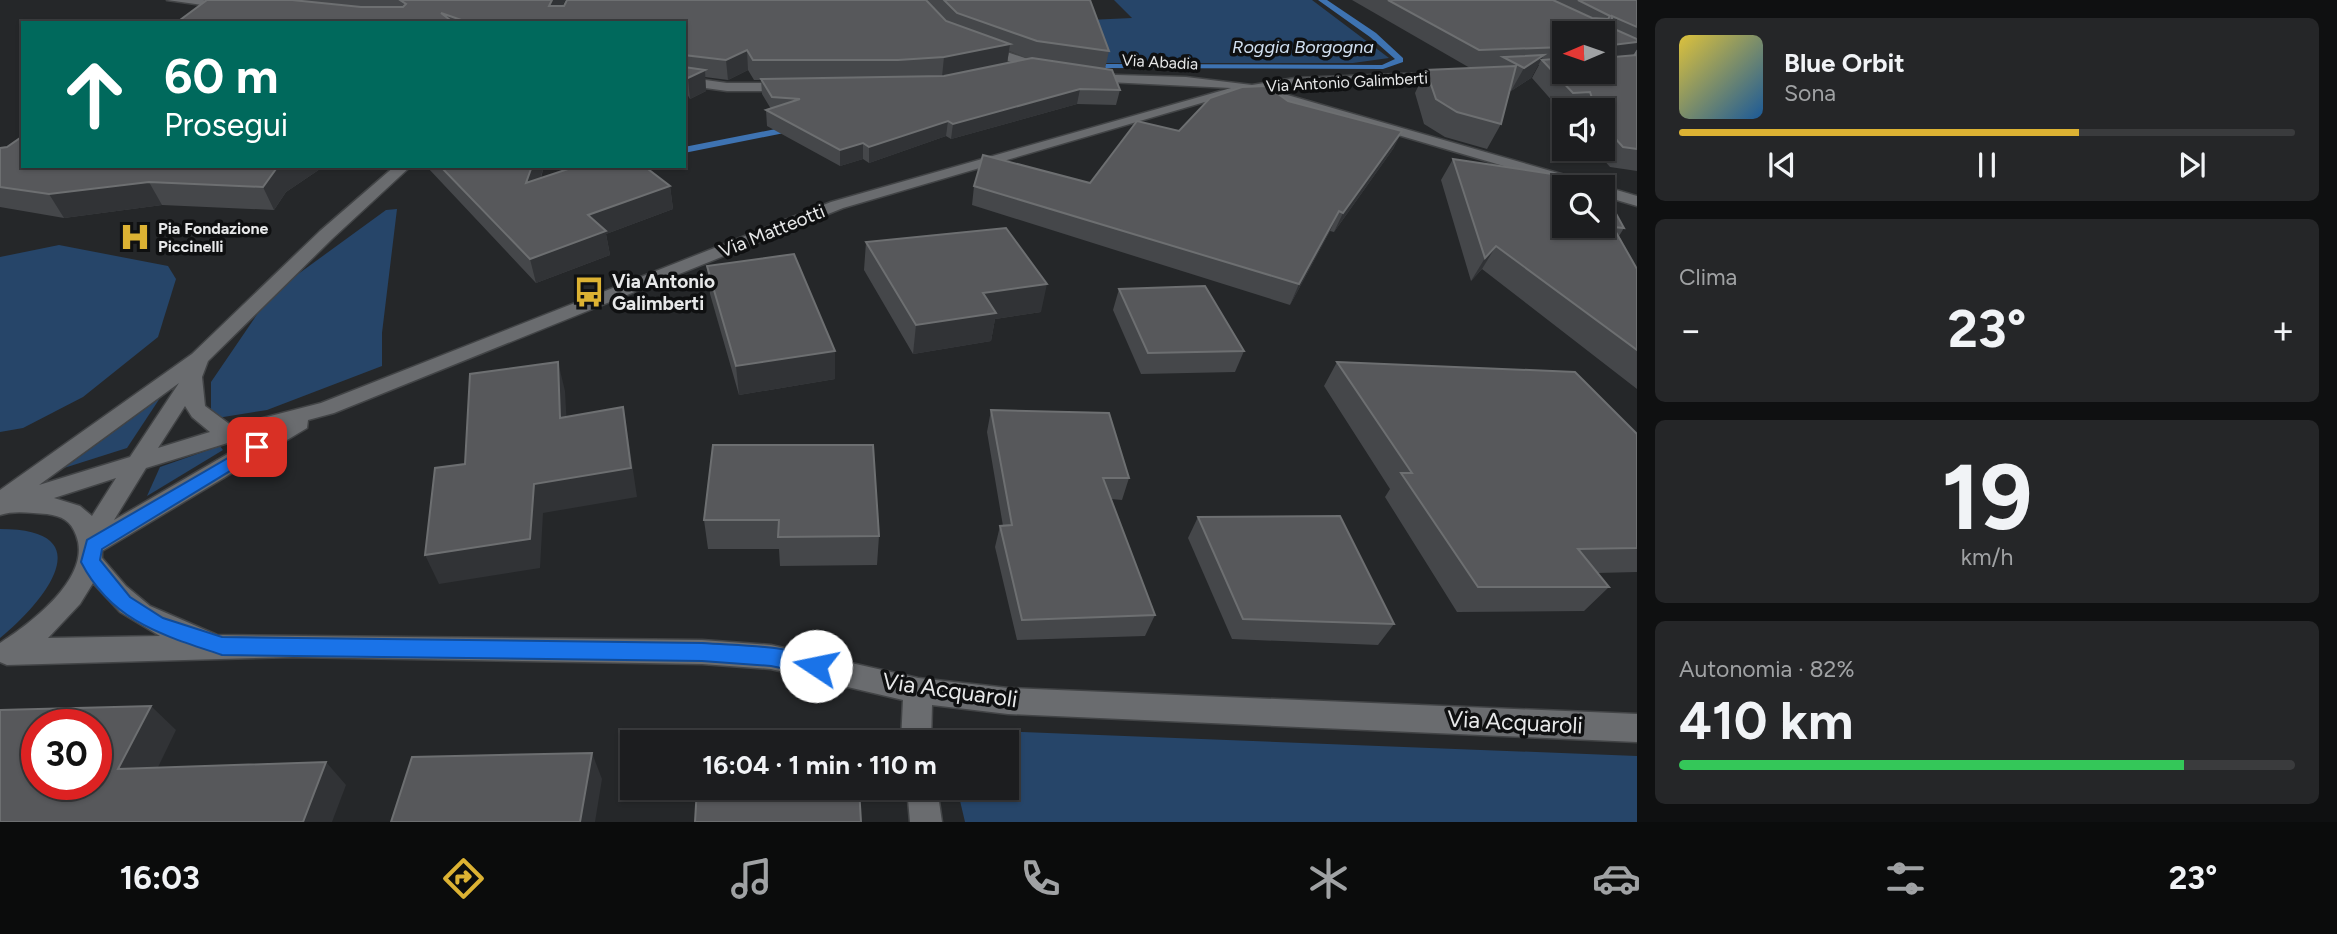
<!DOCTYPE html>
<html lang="it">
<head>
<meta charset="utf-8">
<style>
  body { margin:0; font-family:Figtree,sans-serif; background:#252628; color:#f1f3f6; height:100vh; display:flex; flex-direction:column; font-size:26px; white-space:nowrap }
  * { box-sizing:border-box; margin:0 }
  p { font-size:23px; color:#a0a2a4 }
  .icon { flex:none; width:38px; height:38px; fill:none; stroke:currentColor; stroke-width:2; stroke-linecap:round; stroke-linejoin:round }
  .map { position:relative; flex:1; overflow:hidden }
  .side { display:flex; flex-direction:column; gap:18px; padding:18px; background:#0f1011; width:700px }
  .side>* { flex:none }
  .banner { position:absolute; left:21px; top:21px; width:665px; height:147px; border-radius:0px; box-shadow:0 2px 5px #0004,0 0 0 2px #3a3b3d; background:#00695c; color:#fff; overflow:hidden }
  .needle { width:46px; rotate:268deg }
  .controls { position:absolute; left:1552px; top:21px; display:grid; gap:14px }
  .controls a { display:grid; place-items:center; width:63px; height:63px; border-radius:0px; background:#1c1d1f; box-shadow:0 2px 5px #0004,0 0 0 2px #3a3b3d; font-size:35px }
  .speed { position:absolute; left:21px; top:709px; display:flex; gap:14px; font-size:35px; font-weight:700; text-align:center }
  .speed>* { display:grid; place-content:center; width:91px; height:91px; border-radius:50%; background:#1c1d1f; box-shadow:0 2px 5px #0004,0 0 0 2px #3a3b3d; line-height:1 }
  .speed .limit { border:10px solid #d22; background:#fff; color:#111 }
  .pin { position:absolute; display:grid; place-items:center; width:60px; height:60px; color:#fff; margin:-30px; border-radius:14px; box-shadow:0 4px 10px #0006 }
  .me { position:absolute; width:77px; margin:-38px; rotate:281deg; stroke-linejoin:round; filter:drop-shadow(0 0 5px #0008) }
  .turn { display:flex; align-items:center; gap:24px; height:147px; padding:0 28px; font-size:32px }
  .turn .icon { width:91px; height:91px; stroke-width:2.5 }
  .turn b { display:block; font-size:49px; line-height:60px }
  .big { font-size:52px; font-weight:700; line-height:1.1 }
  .side .tile { flex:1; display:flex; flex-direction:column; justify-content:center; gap:10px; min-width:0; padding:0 24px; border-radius:10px; background:#252628 }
  .side .dial { align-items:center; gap:0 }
  .dial b { font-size:91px; line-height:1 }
  .song { display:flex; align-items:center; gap:21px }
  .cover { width:84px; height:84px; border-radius:10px; background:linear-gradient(135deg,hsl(50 70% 55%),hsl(210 70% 35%)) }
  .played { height:7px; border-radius:4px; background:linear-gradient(90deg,#dcb233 65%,#3a3b3d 65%) }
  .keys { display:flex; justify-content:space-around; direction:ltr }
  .heat { display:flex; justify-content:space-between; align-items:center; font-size:38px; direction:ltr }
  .charge { height:10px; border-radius:5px; background:linear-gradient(90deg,#34c759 82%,#3a3b3d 0) }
  .trip { position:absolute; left:620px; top:730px; width:399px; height:70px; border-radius:0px; background:#1c1d1f; box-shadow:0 2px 5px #0004,0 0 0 2px #3a3b3d; font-weight:700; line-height:70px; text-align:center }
  .tab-bar { display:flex; height:112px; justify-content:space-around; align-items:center; background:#0b0c0c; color:#a0a2a4 }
  .tab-bar .icon { width:49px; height:49px }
  .tab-bar .on { color:#dcb233 }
  .tab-bar b { font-size:32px; color:#f1f3f6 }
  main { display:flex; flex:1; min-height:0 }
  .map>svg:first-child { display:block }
  .green { fill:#264569 }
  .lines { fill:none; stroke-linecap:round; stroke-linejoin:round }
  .stream { fill:#3e73b2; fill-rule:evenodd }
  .minor-casing { stroke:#424446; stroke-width:3 }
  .minor { fill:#6a6c6f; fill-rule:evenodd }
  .wall { fill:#45474a; fill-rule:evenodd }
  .shaded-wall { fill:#313336 }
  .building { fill:#57585b; stroke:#6d6f71; stroke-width:2; fill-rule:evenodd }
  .route { fill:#1a73e8; stroke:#114b97; stroke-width:2 }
  .labels { text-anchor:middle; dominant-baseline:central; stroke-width:7; stroke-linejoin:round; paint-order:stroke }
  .far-street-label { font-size:16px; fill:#e7e8e9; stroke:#0f1011 }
  .far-poi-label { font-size:16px; font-weight:bold; fill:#e7e8e9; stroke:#0f1011; text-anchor:start }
  .far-water-label { font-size:18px; font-style:italic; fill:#d1e0f1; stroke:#0f1011 }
  .street-label { font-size:19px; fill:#e7e8e9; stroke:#0f1011 }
  .poi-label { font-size:19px; font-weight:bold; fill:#e7e8e9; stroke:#0f1011; text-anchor:start }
  .near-street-label { font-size:23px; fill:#e7e8e9; stroke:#0f1011 }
</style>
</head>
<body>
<main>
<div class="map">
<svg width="1637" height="822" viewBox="0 0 1637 822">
  <rect width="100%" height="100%" fill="#252729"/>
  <g class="green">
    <path d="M 1024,0 L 1067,21 L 1132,18 L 1114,0 L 1312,0 L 1389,58 L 1353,63 L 1086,63 Z"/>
    <path d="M 397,209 L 382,333 L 382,366 L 267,410 L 211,419 L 211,382 L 260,310 L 283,285 L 386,210 Z"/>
    <path d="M 59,245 L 168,266 L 176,279 L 158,337 L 83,397 L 23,428 L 0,432 L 0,257 Z"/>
    <path d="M 160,398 L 127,448 L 64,468 Z"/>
    <path d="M 220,446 L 223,450 L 147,496 L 160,467 Z"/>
    <path d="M 0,529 C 104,529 44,602 0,638 Z"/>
    <path d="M 942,729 L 1637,756 L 1637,822 L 965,822 L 957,788 L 1006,788 L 1006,742 L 946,742 Z"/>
  </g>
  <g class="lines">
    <g class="stream">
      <path d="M 1318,0 L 1327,0 L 1376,33 L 1403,58 L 1403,62 L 1383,69 L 1106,68 L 1102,66 L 1106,64 L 1382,65 L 1395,59 L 1370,37 Z"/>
      <path d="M 796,125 L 801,128 L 799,130 L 684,153 L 684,147 Z"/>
    </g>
    <g class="minor-casing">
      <g id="minor">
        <path d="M 167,0 L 203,0 L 236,6 L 231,9 Z"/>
        <path d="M 1603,35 L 1637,50 L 1637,59 L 1603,43 Z"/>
        <path d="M 983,44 L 1049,66 L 1051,69 L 1041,72 L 979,51 L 977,48 Z"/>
        <path d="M 1451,72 L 1455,73 L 1455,79 L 1295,86 L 1270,90 L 1596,184 L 1598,187 L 1575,187 L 1255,93 L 1215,99 L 843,208 L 334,413 L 308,420 L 307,428 L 102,551 L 102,558 L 126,586 L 150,606 L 217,635 L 702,640 L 771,645 L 918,678 L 1008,688 L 1637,714 L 1637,742 L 1008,714 L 932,705 L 931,742 L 901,742 L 903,700 L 771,669 L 702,664 L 293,657 L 7,665 L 0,662 L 0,643 C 30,624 93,577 76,535 C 71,521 62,516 47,514 C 31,513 15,510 0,515 L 0,490 L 192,354 L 320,231 L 395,166 L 411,166 L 332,239 L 208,361 L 202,377 L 205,406 L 232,426 L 321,403 L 831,202 L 1231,88 L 1087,81 L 1083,80 L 1083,74 L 1186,77 L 1252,85 L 1295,78 ZM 179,383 L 130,457 L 39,485 ZM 185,406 L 192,417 L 210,432 L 158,448 ZM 267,431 L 114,520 L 146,468 ZM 116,478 L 92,516 L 80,506 L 54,498 ZM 93,583 L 120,612 L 160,636 L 48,638 L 80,604 Z"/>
        <path d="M 684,77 L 727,83 L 789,83 L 795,87 L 789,91 L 727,91 L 684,85 Z"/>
        <path d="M 1603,186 L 1637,196 L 1637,206 L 1603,196 L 1603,187 L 1599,187 Z"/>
        <path d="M 907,788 L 937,788 L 942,822 L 910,822 Z"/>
      </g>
    </g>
    <use href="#minor" class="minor"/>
  </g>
  <g class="wall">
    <path d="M 207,0 L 565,0 L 562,6 L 564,6 L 567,0 L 1090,0 L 1109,51 L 1105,69 L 1120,90 L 1116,105 L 1077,104 L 951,139 L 946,136 L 869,163 L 863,159 L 840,166 L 767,126 L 766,110 L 771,109 L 762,94 L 761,80 L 754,80 L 748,70 L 728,80 L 705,77 L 706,91 L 690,99 L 687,94 L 684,95 L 684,23 L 176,23 ZM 1009,51 L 1029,59 L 1007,63 Z"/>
    <path d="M 1352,0 L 1637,0 L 1637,49 L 1633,55 L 1637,55 L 1637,171 L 1610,167 L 1594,149 L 1603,149 L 1603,110 L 1564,110 L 1564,112 L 1562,112 L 1532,78 L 1539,65 L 1538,65 L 1531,78 L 1511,91 L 1510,90 L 1501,124 L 1487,149 L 1445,137 L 1424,124 L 1415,93 L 1426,70 L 1470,68 ZM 1564,33 L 1603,72 L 1564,72 Z"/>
    <path d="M 1288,101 L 1402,131 L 1393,149 L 1334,232 L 1330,231 L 1290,305 L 972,205 L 974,186 L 1090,183 L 1179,131 Z"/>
    <path d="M 7,147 L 23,166 L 391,166 L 388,168 L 320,169 L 286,192 L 274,210 L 162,205 L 64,218 L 0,207 L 0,148 Z"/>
    <path d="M 1453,159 L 1603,226 L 1624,228 L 1619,236 L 1637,269 L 1637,389 L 1482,269 L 1471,281 L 1441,180 Z"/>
    <path d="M 412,166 L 544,166 L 541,178 L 670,186 L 673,209 L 606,234 L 610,255 L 536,283 L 428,168 L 413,168 Z"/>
    <path d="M 866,242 L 1041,312 L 995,319 L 991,341 L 913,354 L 864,270 Z"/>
    <path d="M 707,266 L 835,379 L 739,395 L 710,294 Z"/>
    <path d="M 1119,289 L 1244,351 L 1235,372 L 1141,374 L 1113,310 Z"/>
    <path d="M 1337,362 L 1637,434 L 1637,572 L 1597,573 L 1609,587 L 1584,611 L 1457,612 L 1385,497 L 1390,489 L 1324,386 Z"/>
    <path d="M 991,410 L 1129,478 L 1122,500 L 1111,499 L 1155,615 L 1145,636 L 1017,640 L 995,547 L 1000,526 L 1003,526 L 987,432 Z"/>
    <path d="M 713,445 L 879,536 L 877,565 L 780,566 L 779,549 L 708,549 L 704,520 Z"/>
    <path d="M 1198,517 L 1394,624 L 1378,645 L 1232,639 L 1188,538 Z"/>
  </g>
  <g class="shaded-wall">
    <path d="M 552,0 L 565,0 L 553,23 L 549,6 Z"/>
    <path d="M 1637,42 L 1637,49 L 1631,59 L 1603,62 L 1612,45 Z"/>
    <path d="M 1010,44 L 1007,64 L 942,77 L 944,57 Z"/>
    <path d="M 747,50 L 748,70 L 728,80 L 726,60 Z"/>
    <path d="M 1544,55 L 1531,78 L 1511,91 L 1524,68 Z"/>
    <path d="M 705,70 L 706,91 L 690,99 L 688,78 Z"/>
    <path d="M 684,73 L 685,73 L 687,94 L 684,95 Z"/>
    <path d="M 1080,89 L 1077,104 L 951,139 L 953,124 Z"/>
    <path d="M 948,121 L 946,136 L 869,163 L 869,147 Z"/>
    <path d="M 1402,131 L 1393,149 L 1334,232 L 1343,213 Z"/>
    <path d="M 863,143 L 863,159 L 840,166 L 840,150 Z"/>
    <path d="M 280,166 L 319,166 L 320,169 L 286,192 L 274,210 L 263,187 L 276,169 Z"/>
    <path d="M 532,166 L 544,166 L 532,206 L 526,183 Z"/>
    <path d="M 149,182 L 162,205 L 64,218 L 49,194 Z"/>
    <path d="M 670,186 L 673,209 L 606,234 L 610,255 L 536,283 L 530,259 L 588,215 Z"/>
    <path d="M 1339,211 L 1330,231 L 1290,305 L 1299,284 Z"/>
    <path d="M 1496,246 L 1482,269 L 1471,281 L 1485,258 Z"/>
    <path d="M 1047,284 L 1041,312 L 995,319 L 991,341 L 913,354 L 916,325 L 983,293 Z"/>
    <path d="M 835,351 L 835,379 L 739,395 L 736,366 Z"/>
    <path d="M 558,362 L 565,391 L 568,447 L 560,418 Z"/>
    <path d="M 623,407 L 628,436 L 637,497 L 543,513 L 540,568 L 439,584 L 425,555 Z"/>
    <path d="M 151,706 L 176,730 L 146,792 L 118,769 Z"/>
    <path d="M 592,753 L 602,779 L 595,822 L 580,822 Z"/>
    <path d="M 326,762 L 346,785 L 332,822 L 303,822 Z"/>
  </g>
  <g class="building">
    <path d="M 207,0 L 292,0 L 361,7 L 403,7 L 406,4 L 400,0 L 552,0 L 549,6 L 564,6 L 567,0 L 926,0 L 946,21 L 1010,44 L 944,57 L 898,60 L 753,60 L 747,50 L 726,60 L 684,55 L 684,23 L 470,23 L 441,13 L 454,23 L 176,23 Z"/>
    <path d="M 944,0 L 1090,0 L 1109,51 L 1037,41 L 957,13 Z"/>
    <path d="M 1388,0 L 1553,0 L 1592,18 L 1608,19 L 1610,16 L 1578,0 L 1637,0 L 1637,27 L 1612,16 L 1612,28 L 1637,39 L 1637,42 L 1612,45 L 1614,57 L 1637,55 L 1637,149 L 1623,147 L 1603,125 L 1603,110 L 1596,110 L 1590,92 L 1573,93 L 1542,60 L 1564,58 L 1564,72 L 1603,72 L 1603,33 L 1564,33 L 1564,47 L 1479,50 Z"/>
    <path d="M 1544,55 L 1524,68 L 1503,57 Z"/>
    <path d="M 1032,58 L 1112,70 L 1120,90 L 1080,89 L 953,124 L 948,121 L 869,147 L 863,143 L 840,150 L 766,110 L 800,99 L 772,97 L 761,79 L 944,76 Z"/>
    <path d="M 1516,66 L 1501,124 L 1457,112 L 1436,99 L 1426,70 Z"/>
    <path d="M 684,67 L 705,70 L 688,78 L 685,73 L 684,73 Z"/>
    <path d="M 1267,86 L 1288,101 L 1402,131 L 1343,213 L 1339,211 L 1299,284 L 974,186 L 983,155 L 1090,183 L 1137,121 L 1179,131 L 1210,98 L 1242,87 Z"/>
    <path d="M 23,136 L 23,166 L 280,166 L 276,169 L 263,187 L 149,182 L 49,194 L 0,187 L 0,148 L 7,147 Z"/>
    <path d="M 1453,159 L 1598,181 L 1601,187 L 1564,187 L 1564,226 L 1603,226 L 1603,190 L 1624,228 L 1613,227 L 1637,269 L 1637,350 L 1496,246 L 1485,258 Z"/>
    <path d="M 440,166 L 532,166 L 526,183 L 577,166 L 644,166 L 670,186 L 588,215 L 606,231 L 530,259 Z"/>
    <path d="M 1006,228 L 1047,284 L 983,293 L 996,313 L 916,325 L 866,242 Z"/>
    <path d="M 794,254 L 835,351 L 736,366 L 707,266 Z"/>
    <path d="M 1205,286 L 1244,351 L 1148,353 L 1119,289 Z"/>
    <path d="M 558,362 L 560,418 L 623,407 L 631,468 L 534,484 L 530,539 L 425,555 L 435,468 L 465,464 L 470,374 Z"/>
    <path d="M 1337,362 L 1575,372 L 1637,434 L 1637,548 L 1578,549 L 1609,587 L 1478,587 L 1401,473 L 1412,473 Z"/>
    <path d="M 991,410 L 1109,413 L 1129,478 L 1103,478 L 1155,615 L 1022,620 L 1000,526 L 1012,525 Z"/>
    <path d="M 713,445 L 873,445 L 879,536 L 778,537 L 779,520 L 704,520 Z"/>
    <path d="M 1340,516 L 1394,624 L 1243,619 L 1198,517 Z"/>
    <path d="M 151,706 L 118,769 L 326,762 L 303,822 L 0,822 L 0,710 ZM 37,724 L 96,724 L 96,784 L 37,784 Z"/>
    <path d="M 592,753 L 580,822 L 391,822 L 412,757 Z"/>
    <path d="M 697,788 L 859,788 L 861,822 L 695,822 Z"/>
  </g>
  <path class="route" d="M 257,441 L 263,443 L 263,451 L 102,549 L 100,560 L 130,597 L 163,618 L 222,637 L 702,643 C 742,646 785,645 823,659 L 826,666 L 823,672 L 816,675 L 771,666 L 702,661 L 222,655 C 163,635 112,622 81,562 L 87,540 Z"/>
  <defs>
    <g id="hospital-bare" transform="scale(2.415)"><path d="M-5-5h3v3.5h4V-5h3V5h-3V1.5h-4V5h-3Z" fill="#dcb233" stroke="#0f1011" stroke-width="2.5" paint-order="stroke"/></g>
    <g id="bus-bare" transform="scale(2.415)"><path d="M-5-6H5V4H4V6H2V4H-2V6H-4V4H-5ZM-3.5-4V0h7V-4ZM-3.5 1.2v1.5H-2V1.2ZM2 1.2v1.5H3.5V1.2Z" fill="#dcb233" stroke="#0f1011" stroke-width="2.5" paint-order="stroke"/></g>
  </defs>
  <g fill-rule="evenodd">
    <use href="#hospital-bare" x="135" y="237"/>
    <use href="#bus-bare" x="589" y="292"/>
  </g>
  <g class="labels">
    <g class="far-street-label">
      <text transform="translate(1160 62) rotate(3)">Via Abadia</text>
      <text transform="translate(1347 82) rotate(-3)">Via Antonio Galimberti</text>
    </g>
    <g class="far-poi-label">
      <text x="158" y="228">Pia Fondazione<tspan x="158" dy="18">Piccinelli</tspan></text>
    </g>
    <g class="far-water-label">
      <text x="1303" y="47">Roggia Borgogna</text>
    </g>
    <g class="street-label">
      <text transform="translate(772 231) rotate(-22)">Via Matteotti</text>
    </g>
    <g class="poi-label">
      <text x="612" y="281">Via Antonio<tspan x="612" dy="22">Galimberti</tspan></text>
    </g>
    <g class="near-street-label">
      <text transform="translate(950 690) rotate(8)">Via Acquaroli</text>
      <text transform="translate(1515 722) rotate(3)">Via Acquaroli</text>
    </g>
  </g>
</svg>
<div class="controls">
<a><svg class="needle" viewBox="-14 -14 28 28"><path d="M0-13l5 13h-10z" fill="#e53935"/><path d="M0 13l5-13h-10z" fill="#a0a2a4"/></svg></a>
<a><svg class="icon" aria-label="sound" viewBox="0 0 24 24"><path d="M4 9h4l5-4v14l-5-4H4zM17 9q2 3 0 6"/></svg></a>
<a><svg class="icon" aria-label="search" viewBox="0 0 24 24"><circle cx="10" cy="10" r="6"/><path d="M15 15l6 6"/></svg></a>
</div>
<div class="speed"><div class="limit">30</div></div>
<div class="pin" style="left:257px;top:447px;background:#d93025"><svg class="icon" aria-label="arrive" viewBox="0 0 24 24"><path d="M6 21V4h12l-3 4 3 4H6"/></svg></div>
<svg class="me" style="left:816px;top:666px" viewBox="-20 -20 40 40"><circle r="19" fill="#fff"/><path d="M0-13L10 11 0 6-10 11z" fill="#1a73e8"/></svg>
<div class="trip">16:04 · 1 min · 110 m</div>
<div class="banner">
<div class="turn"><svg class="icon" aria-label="ahead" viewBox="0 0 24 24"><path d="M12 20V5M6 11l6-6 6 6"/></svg><div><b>60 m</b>Prosegui</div></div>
</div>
</div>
<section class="side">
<div class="tile">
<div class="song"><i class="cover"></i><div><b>Blue Orbit</b><p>Sona</p></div></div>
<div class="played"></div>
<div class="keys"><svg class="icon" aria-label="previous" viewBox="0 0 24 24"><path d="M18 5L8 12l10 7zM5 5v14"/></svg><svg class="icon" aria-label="pause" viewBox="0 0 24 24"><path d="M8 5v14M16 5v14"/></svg><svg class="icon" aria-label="next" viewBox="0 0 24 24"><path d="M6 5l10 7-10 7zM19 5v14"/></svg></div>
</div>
<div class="tile"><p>Clima</p>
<div class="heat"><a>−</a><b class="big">23°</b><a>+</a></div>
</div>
<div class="tile dial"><b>19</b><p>km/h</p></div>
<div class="tile"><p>Autonomia · 82%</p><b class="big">410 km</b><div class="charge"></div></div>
</section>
</main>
<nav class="tab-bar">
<b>16:03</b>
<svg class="icon on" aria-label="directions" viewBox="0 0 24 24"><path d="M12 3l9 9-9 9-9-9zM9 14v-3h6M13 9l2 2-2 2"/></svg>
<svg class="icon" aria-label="music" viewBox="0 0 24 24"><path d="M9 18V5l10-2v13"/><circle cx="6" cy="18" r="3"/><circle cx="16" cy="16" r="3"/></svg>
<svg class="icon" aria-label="phone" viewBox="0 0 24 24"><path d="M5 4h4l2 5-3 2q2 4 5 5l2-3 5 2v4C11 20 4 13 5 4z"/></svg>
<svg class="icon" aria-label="climate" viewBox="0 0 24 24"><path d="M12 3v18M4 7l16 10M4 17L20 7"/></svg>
<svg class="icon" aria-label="car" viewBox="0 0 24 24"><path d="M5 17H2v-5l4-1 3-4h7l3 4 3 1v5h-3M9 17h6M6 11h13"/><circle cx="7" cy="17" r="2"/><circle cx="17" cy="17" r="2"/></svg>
<svg class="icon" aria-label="filters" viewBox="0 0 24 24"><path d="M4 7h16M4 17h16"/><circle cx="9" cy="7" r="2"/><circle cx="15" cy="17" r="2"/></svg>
<b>23°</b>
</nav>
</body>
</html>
